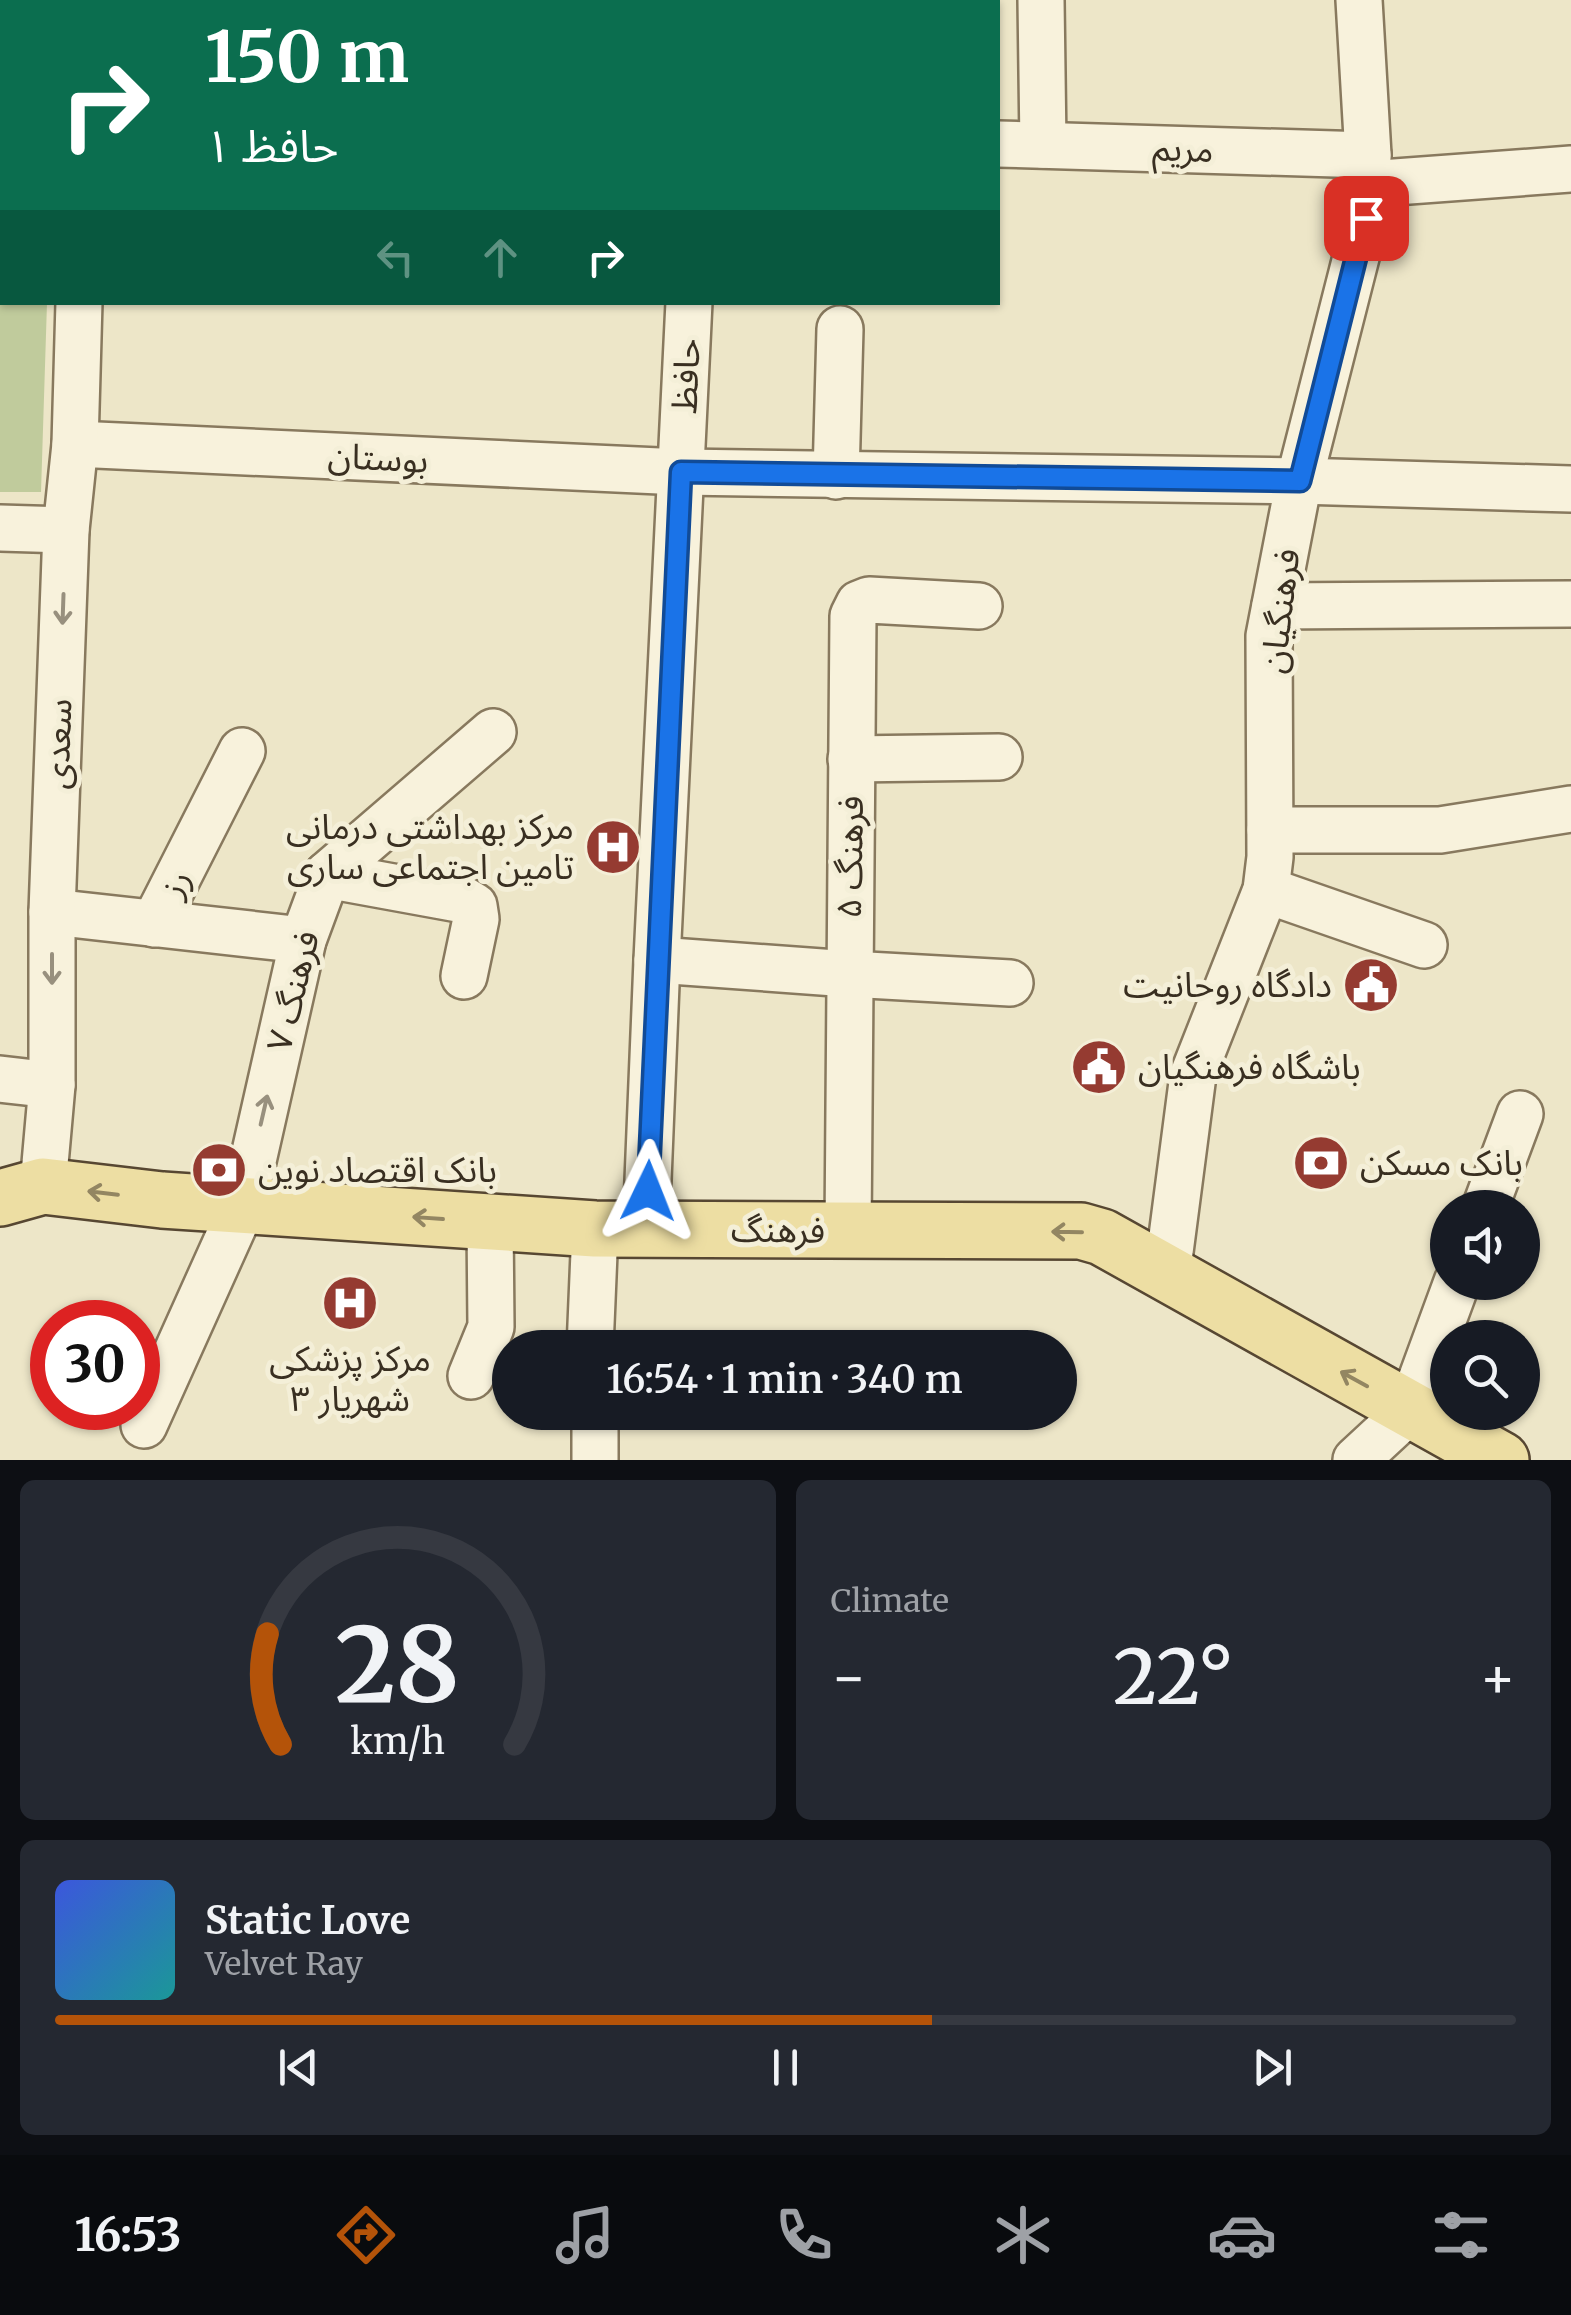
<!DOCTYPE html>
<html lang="en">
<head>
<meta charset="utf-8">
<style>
  body { margin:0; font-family:Merriweather,"Noto Sans Arabic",serif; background:#242831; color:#f1f3f6; height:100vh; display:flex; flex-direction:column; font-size:38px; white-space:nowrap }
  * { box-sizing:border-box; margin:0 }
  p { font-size:32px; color:#9ea1a6 }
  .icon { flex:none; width:55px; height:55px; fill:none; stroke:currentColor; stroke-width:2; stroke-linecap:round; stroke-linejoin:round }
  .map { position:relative; height:1460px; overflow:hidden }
  .details { display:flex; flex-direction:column; gap:20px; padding:20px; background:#0d0f14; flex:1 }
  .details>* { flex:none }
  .hud { position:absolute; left:0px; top:0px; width:1000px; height:305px; box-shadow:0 2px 8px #0004; background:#0b6e4f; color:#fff; overflow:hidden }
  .buttons { position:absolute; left:1430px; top:1190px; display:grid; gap:20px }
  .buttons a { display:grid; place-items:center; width:110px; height:110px; border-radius:50%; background:#171b24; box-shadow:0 2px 8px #0004; font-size:50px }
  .speed { position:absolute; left:30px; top:1300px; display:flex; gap:20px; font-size:50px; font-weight:700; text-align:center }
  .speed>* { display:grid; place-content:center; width:130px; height:130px; border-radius:50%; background:#171b24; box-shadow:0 2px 8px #0004; line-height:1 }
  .speed .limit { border:15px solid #d22; background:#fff; color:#111 }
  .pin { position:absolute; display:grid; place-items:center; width:85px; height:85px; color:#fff; margin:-42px; border-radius:20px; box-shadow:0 5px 15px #0006 }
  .me { position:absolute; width:110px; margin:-55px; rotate:2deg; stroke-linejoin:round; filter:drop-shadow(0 0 8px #0008) }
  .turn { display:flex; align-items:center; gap:35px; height:210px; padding:0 40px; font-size:45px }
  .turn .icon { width:130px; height:130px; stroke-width:2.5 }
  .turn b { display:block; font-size:70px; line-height:85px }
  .lanes { display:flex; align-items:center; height:95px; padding:0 40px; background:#0003; justify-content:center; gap:50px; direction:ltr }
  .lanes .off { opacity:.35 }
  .big { font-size:75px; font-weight:600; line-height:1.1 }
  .details .tile { flex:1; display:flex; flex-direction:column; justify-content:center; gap:15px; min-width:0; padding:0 35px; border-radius:15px; background:#242831 }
  .details .dial { align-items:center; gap:0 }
  .dial svg { height:260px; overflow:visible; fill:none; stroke:#363941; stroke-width:7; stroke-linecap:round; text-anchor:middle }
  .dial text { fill:#f1f3f6; stroke:none }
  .song { display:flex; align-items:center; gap:30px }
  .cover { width:120px; height:120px; border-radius:15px; background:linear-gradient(135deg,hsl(230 70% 55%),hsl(180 70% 35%)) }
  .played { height:10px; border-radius:5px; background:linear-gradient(90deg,#b45309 60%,#363941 60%) }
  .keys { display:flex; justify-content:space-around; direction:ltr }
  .heat { display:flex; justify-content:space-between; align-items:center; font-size:55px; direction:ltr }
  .details .tiles { flex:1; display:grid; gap:20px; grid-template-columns:1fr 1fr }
  .tile:last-child { grid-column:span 2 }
  .trip { position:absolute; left:492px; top:1330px; width:585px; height:100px; border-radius:50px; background:#171b24; box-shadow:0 2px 8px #0004; font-weight:600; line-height:100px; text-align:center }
  .tab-bar { display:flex; height:160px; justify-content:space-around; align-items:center; background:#090b0e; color:#9ea1a6 }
  .tab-bar .icon { width:70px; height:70px }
  .tab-bar .on { color:#b45309 }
  .tab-bar b { font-size:45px; color:#f1f3f6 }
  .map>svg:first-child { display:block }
  .green { fill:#c0cb9c }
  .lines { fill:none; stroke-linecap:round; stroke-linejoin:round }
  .minor-casing { stroke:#88795e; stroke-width:50 }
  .major-casing { stroke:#574732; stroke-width:60 }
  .minor { stroke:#f8f2dc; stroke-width:45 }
  .major { stroke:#eddea3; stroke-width:55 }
  .oneway { stroke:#98907e }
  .oneway2 { stroke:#938662 }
  .route-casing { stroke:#114b97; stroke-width:25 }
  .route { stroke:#1a73e8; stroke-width:18 }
  .labels { text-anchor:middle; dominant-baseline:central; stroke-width:10; stroke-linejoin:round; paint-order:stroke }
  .street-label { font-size:35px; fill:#392f21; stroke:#f4efd8 }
  .poi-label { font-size:35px; fill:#392f21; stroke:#f4efd8; text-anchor:start }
</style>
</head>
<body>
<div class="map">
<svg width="1571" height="1460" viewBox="0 0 1571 1460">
  <rect width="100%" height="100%" fill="#ede6c8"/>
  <path class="green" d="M 0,118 L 2,118 L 2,302 L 47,303 L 41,492 L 0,492 Z"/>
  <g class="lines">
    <g class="minor-casing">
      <g id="minor">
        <path d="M 1041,0 L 1043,145"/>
        <path d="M 85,2 L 85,0"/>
        <path d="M 481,2 L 482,0"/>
        <path d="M 0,103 L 2,103"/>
        <path d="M 998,144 L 1368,155"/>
        <path d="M 1368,184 L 1571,169"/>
        <path d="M 75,444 L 681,472 L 1299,481 L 1571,489"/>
        <path d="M 836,476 L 840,329"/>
        <path d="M 0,528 L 66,530"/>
        <path d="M 1275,606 L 1571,604"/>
        <path d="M 851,759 L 999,757"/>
        <path d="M 1270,830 L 1440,830 L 1571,809"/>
        <path d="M 327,875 L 464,900 L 474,906 L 476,919 L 464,976"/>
        <path d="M 1266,890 L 1424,945"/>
        <path d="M 52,912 L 303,940"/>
        <path d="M 154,924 L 242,751"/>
        <path d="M 657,960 L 849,974 L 1010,983"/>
        <path d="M 0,1079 L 52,1085"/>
        <path d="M 43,1186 L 52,1085 L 52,912 L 66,530 L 75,444 L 79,302"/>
        <path d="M 1485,1208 L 1520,1114"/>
        <path d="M 646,1229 L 657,960 L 689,302"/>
        <path d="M 848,1231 L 853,616 L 859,604 L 869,600 L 979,606"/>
        <path d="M 1167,1275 L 1193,1075 L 1266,890 L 1270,857 L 1269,636 L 1299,481 L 1366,218 L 1368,155 L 1359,0"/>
        <path d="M 590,1348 L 595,1229"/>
        <path d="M 471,1376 L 491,1327 L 490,1222"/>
        <path d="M 144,1425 L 243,1205 L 303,940 L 327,875 L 493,732"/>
        <path d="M 595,1460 L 595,1412"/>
        <path d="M 1356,1460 L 1410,1410 L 1457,1282"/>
      </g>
    </g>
    <g class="major-casing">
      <path id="major" d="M 0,1198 L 43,1186 L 162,1200 L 595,1229 L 1081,1231 L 1102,1237 L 1501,1460"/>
    </g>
    <use href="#minor" class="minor"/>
    <use href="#major" class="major"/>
  </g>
  <defs><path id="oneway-shaft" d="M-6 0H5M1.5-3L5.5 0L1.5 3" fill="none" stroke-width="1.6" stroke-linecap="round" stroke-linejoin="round" transform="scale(2.5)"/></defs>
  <g class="oneway">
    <use href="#oneway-shaft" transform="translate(63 609) rotate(92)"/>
    <use href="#oneway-shaft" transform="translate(52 969) rotate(90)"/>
    <use href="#oneway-shaft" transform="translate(264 1110) rotate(-77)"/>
  </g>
  <g class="oneway2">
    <use href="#oneway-shaft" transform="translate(103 1193) rotate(-173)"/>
    <use href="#oneway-shaft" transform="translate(428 1218) rotate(-176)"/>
    <use href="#oneway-shaft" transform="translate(1067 1232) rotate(-179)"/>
    <use href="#oneway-shaft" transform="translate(1354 1379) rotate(-151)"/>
  </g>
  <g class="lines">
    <g class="route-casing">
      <path id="route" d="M 648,1191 L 681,472 L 1300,481 L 1366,218"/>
    </g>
    <use href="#route" class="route"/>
  </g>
  <defs>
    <g id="hospital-disc" transform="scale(2.875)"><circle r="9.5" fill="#953b31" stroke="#f4efd8"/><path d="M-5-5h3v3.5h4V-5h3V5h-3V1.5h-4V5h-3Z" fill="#fff"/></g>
    <g id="civic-disc" transform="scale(2.875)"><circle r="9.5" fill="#953b31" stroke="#f4efd8"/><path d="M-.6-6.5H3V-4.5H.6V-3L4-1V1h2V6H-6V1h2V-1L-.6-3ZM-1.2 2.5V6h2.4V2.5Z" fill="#fff"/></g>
    <g id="bank-disc" transform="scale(2.875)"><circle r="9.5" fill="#953b31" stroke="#f4efd8"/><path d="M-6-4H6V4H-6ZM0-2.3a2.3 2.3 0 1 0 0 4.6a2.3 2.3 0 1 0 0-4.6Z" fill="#fff"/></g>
  </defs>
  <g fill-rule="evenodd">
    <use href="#hospital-disc" x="613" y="847"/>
    <use href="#civic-disc" x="1371" y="985"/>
    <use href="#civic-disc" x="1099" y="1067"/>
    <use href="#bank-disc" x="1321" y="1163"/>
    <use href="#bank-disc" x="219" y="1170"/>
    <use href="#hospital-disc" x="350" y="1303"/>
  </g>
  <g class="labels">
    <g class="street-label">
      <text transform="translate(1183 149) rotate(2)">مریم</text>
      <text transform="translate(686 376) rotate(-87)">حافظ</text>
      <text transform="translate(378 458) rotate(3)">بوستان</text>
      <text transform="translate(1280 611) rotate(-83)">فرهنگیان</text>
      <text transform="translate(58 744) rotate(-88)">سعدی</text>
      <text transform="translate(850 857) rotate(-89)">فرهنگ ۵</text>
      <text transform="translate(175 883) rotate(-63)">رز</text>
      <text transform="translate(293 991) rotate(-76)">فرهنگ ۷</text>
      <text transform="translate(778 1230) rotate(1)">فرهنگ</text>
    </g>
    <g class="poi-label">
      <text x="574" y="827" text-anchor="end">مرکز بهداشتی درمانی<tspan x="574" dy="40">تامین اجتماعی ساری</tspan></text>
      <text x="1332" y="985" text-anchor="end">دادگاه روحانیت</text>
      <text x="1138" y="1067">باشگاه فرهنگیان</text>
      <text x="1360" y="1163">بانک مسکن</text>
      <text x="258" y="1170">بانک اقتصاد نوین</text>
      <text x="350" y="1359" text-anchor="middle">مرکز پزشکی<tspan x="350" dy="40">شهریار ۳</tspan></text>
    </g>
  </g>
</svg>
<div class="buttons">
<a><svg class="icon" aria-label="sound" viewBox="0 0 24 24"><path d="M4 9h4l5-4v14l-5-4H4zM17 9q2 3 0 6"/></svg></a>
<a><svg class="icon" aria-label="search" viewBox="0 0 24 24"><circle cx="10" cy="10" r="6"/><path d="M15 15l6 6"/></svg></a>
</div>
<div class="speed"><div class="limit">30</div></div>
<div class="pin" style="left:1366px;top:218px;background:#d93025"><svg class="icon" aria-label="arrive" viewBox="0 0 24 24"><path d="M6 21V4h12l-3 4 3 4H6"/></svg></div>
<svg class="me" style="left:648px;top:1191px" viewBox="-20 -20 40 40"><path d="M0-17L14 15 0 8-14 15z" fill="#1a73e8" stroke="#fff" stroke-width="4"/></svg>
<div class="trip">16:54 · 1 min · 340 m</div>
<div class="hud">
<div class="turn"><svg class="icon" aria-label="right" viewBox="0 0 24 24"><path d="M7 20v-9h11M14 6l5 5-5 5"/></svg><div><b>150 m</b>حافظ ۱</div></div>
<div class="lanes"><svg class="icon off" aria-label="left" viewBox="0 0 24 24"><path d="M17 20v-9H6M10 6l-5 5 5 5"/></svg><svg class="icon off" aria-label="ahead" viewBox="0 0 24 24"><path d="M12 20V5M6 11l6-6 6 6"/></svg><svg class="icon" aria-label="right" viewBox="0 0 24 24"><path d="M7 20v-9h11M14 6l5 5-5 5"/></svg></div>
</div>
</div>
<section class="details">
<div class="tiles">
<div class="tile dial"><svg viewBox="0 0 100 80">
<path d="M14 69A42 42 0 1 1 86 69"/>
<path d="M14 69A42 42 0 0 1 10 35" stroke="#b45309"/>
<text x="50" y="56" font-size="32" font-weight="700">28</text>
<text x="50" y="72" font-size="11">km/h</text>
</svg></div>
<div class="tile"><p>Climate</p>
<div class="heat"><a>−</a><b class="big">22°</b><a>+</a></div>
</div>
<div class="tile">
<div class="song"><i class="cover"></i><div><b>Static Love</b><p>Velvet Ray</p></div></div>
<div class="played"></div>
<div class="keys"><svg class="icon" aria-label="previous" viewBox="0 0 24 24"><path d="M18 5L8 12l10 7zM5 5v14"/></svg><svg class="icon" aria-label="pause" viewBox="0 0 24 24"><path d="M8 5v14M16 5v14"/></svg><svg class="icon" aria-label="next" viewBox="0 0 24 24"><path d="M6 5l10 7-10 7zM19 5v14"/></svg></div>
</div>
</div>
</section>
<nav class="tab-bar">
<b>16:53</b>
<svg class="icon on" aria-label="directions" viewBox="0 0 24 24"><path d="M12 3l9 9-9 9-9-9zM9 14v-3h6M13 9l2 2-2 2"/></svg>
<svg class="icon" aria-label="music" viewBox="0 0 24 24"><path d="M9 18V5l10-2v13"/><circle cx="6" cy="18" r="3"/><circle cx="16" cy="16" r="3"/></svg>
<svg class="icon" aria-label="phone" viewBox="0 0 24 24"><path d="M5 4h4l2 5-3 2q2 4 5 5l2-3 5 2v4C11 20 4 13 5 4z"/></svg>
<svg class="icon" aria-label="climate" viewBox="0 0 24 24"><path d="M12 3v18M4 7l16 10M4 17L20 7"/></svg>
<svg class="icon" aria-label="car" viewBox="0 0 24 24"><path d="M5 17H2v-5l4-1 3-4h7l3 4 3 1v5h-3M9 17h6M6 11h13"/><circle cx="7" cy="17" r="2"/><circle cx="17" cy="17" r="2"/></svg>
<svg class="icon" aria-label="filters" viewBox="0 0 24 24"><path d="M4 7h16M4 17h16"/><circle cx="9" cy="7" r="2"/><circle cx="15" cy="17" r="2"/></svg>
</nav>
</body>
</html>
